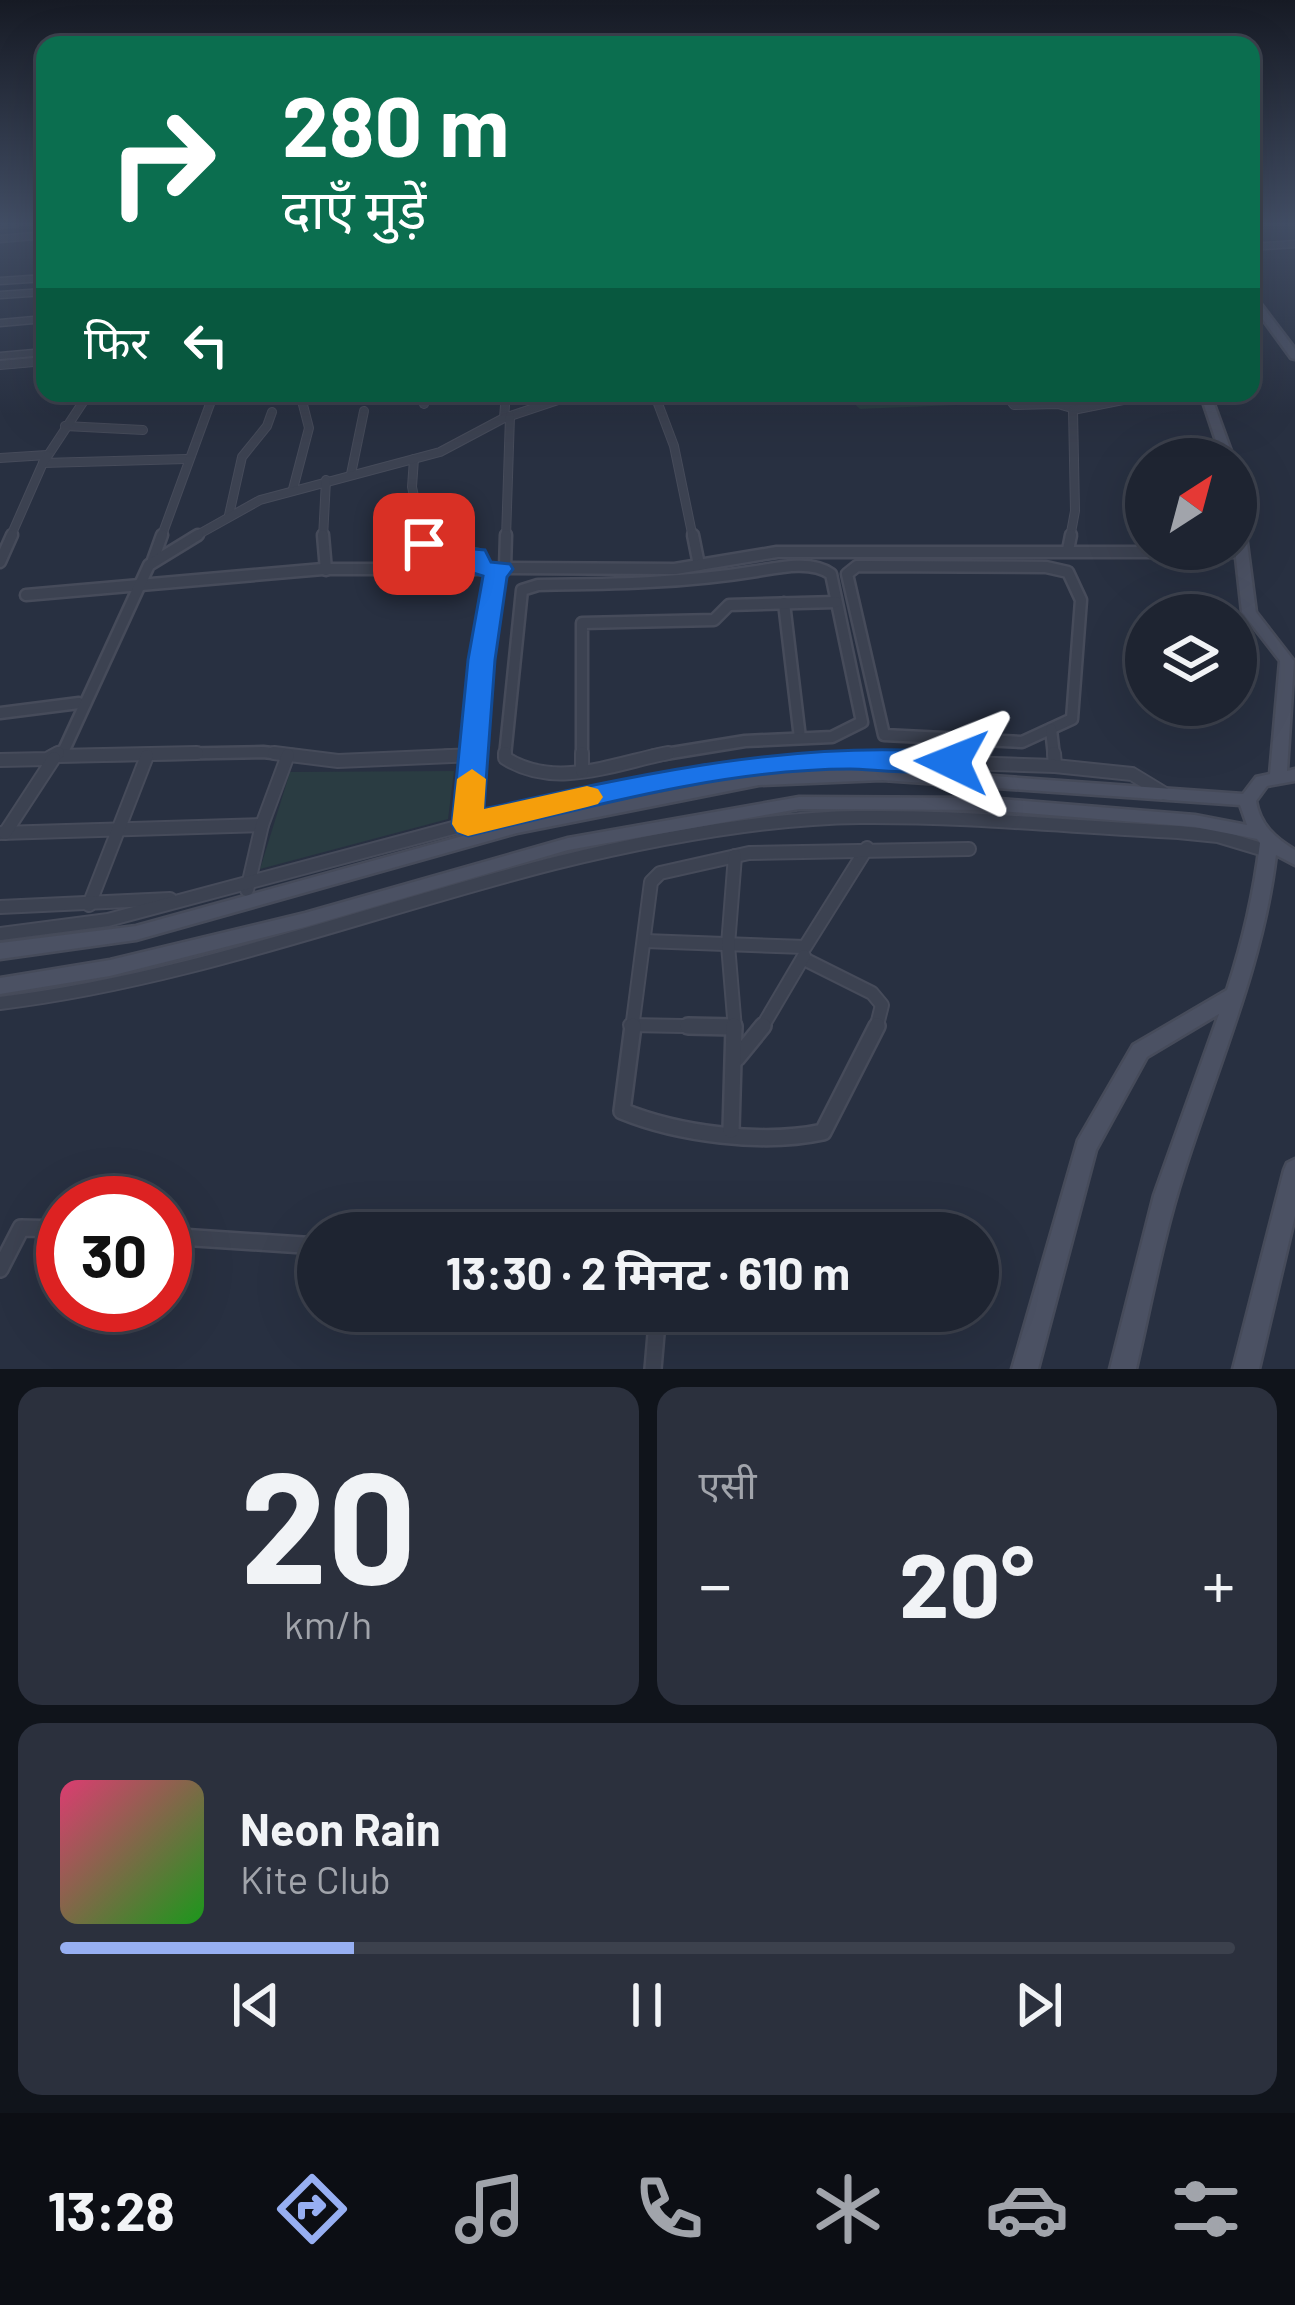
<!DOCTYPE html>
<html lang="hi">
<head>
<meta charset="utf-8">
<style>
  body { margin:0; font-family:Barlow,"Noto Sans Devanagari",sans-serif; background:#2b303d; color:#f1f3f6; height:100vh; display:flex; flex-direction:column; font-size:45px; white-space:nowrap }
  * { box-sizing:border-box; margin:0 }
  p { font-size:39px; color:#a1a4ab }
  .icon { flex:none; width:66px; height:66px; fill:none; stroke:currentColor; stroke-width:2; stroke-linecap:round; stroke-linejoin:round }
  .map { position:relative; height:1369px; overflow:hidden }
  .side { display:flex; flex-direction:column; gap:18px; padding:18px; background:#10141b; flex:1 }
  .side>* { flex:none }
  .guide { position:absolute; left:36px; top:36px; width:1224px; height:366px; border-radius:24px; box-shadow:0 12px 48px #0002,0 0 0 3px #3c414d; background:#0b6e4f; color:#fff; overflow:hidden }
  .needle { width:78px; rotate:36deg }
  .controls { position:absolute; left:1125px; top:438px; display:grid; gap:24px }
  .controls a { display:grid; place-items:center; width:132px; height:132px; border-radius:50%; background:#1e2431; box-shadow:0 12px 48px #0002,0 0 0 3px #3c414d; font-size:60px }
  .speed { position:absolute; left:36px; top:1176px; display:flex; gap:24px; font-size:60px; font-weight:700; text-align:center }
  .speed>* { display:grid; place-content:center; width:156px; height:156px; border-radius:50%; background:#1e2431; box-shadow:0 12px 48px #0002,0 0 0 3px #3c414d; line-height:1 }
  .speed .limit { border:18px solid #d22; background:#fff; color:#111 }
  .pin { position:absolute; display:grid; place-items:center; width:102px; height:102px; color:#fff; margin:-51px; border-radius:24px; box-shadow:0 6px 18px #0006 }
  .me { position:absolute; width:132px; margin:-66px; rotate:272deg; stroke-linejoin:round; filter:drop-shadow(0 0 9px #0008) }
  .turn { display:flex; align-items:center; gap:42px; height:252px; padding:0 48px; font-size:54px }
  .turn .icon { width:156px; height:156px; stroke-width:2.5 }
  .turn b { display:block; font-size:84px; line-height:102px }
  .then { display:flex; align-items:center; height:114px; padding:0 48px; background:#0003; gap:24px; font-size:45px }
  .big { font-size:90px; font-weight:700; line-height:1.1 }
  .side .widget { flex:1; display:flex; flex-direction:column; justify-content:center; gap:18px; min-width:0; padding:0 42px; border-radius:24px; background:#2b303d }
  .side .dial { align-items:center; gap:0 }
  .dial b { font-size:156px; line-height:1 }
  .song { display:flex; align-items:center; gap:36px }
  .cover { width:144px; height:144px; border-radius:18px; background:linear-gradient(135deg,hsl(340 70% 55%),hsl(120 70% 35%)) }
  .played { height:12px; border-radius:6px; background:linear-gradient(90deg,#97aff2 25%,#3c414d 25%) }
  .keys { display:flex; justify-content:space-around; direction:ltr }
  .heat { display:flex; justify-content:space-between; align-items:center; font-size:66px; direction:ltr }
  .side .tiles { flex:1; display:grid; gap:18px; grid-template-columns:1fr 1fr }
  .widget:last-child { grid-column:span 2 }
  .trip { position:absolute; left:297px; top:1212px; width:702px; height:120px; border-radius:60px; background:#1e2431; box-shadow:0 12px 48px #0002,0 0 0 3px #3c414d; font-weight:700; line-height:120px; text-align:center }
  .tab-bar { display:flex; height:192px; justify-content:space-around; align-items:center; background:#0c0e14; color:#a1a4ab }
  .tab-bar .icon { width:84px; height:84px }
  .tab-bar .on { color:#97aff2 }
  .tab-bar b { font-size:54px; color:#f1f3f6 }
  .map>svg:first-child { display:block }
  .green { fill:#2a3c42 }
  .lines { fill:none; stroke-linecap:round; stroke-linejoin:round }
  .street-far4-casing { stroke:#464b5a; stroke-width:9 }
  .street-far3-casing { stroke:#464b5a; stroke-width:10 }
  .street-far2-casing { stroke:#464b5a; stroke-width:15 }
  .street-far1-casing { stroke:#464b5a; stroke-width:16 }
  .street-casing { stroke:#464b5a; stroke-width:20 }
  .secondary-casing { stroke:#464b5a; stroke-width:5 }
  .street-far4 { stroke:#3c4251; stroke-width:6 }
  .street-far3 { stroke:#3c4251; stroke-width:8 }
  .street-far2 { stroke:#3c4251; stroke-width:10 }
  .street-far1 { stroke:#3c4251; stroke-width:12 }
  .street { stroke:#3c4251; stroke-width:15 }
  .secondary { fill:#4b5163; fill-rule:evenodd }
  .route { fill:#1a73e8; stroke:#114b97; stroke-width:3 }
  .slow { fill:#f59e0b }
</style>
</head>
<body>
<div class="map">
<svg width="1295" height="1369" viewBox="0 0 1295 1369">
  <rect width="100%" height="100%" fill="#283041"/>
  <g class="green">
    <path d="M 843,393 L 972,393 L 981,404 L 860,409 Z"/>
    <path d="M 454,771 L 448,819 L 260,869 L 290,772 Z"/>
  </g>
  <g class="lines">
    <g class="street-far4-casing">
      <g id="street-far4">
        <path d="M 0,225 L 17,223"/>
        <path d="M 0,239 L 45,235"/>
        <path d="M 1251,247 L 1295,244"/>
        <path d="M 0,281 L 45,278"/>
        <path d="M 0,295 L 45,292"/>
        <path d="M 0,323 L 45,319"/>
        <path d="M 0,356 L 45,352"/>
        <path d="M 12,364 L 45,361"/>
      </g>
    </g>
    <g class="street-far3-casing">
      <g id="street-far3">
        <path d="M 0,365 L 45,361"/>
        <path d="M 424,393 L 424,404"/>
        <path d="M 654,393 L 674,446 L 693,538"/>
        <path d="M 1005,393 L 1014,405 L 1058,404 L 1075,409"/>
        <path d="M 85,400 L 153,393"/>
        <path d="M 504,418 L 506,393"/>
        <path d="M 65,426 L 143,430"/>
        <path d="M 0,458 L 47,455"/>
        <path d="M 414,459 L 412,487 L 423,538"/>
        <path d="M 43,463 L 186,459"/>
        <path d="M 351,474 L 364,411"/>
        <path d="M 293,489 L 309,428 L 300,393"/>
        <path d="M 229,515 L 242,457 L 267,426 L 272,412"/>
        <path d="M 10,538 L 43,463 L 89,393"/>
        <path d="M 161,538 L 214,393"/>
        <path d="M 192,538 L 260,500 L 440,452 L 504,418 L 579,393"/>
        <path d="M 323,538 L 326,480"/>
        <path d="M 506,538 L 510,416"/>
        <path d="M 1070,538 L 1075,511 L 1073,410 L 1158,393"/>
      </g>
    </g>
    <g class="street-far2-casing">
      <g id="street-far2">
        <path d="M 323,535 L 326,570"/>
        <path d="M 422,535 L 425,547 L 477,555 L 482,568"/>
        <path d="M 693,535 L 699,565"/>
        <path d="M 1068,550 L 1071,535"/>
        <path d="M 153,560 L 162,535"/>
        <path d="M 0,562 L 12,535"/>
        <path d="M 857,566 L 1046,567 L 1068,572 L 1081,600 L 1072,719 L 1022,742 L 884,735 L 847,574 Z"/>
        <path d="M 505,568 L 506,535"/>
        <path d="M 26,595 L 323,569 L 501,569"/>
        <path d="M 784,603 L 800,738"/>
        <path d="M 0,713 L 79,703"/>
        <path d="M 1051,729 L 1054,756"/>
        <path d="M 52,756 L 64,750 L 149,565 L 198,535"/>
        <path d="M 57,756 L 263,752 L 299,756"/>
        <path d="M 445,756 L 474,755"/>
        <path d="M 473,756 L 496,575 L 505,568 L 675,569 L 777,552 L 1241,552"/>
        <path d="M 505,756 L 522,590 L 538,585 C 612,584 684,583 757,571 C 780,567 812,560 831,574 L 862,722 L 832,737 L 745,741 L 653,756"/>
        <path d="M 582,756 L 582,623 L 714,620 L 729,605 L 836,602"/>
      </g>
    </g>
    <g class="street-far1-casing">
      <g id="street-far1">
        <path d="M 274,753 L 338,761 L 474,755"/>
        <path d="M 505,753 L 505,758 C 554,790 613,764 668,753"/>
        <path d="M 582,753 L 582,771"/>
        <path d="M 1054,753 L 1055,766"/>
        <path d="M 57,756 L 197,753"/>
        <path d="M 0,760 L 47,759 L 58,753"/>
        <path d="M 467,827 L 474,753"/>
        <path d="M 0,833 L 262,825"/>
        <path d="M 5,833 L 54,758"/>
        <path d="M 247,890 L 262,825 L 288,755"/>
        <path d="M 89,905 L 147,756"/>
        <path d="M 0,907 L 170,899"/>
        <path d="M 0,934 L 108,920 L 468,824 L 626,788 L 751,769 L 845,759 L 1055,766 L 1132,774 L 1165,794"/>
        <path d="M 645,941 L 805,947 L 867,848"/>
        <path d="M 804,959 L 872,993 L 882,1005 L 876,1029"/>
        <path d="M 0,1003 C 190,980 370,910 555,863 C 649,840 763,818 860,817 C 966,816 1073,827 1178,832 L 1218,836 L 1268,851"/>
        <path d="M 630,1025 L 734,1027"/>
        <path d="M 632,1029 L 651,882 L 660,873 L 749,853 L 969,849"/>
        <path d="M 735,1029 L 728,945 L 735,856"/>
        <path d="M 761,1029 L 804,956"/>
      </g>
    </g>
    <g class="street-casing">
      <g id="street">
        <path d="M 633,1026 L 622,1111 C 678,1134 763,1145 823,1132 L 877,1026"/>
        <path d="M 688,1026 L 734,1027"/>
        <path d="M 737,1058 L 763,1026"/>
        <path d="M 731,1130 L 734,1026"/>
        <path d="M 165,1236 L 318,1246"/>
        <path d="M 0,1269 L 21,1228 L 63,1229"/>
        <path d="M 653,1369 L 658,1311"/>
      </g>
    </g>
    <g class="secondary-casing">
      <g id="secondary">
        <path d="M 1251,294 L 1254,295 L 1295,349 L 1295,359 L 1291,358 L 1251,303 Z"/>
        <path d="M 1200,393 L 1210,393 L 1234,459 L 1222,459 Z"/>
        <path d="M 1236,501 L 1242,505 L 1256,612 L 1294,661 L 1287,771 L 1295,769 L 1295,781 L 1267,786 L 1256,801 C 1260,825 1275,838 1295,850 L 1295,865 L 1276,855 C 1263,966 1217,1067 1184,1172 C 1163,1237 1151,1304 1136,1369 L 1110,1369 L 1154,1195 L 1219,1014 L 1147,1057 L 1096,1150 L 1038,1369 L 1012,1369 L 1078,1140 L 1133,1045 L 1227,990 C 1243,941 1254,893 1260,843 L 1257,839 L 1195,827 L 987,810 L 799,809 L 568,850 L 305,927 L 110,976 L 0,994 L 0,978 L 110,960 L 305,913 L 568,838 L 799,797 L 987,798 L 1195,815 L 1247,825 L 1240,805 L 882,780 L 759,785 L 517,833 L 136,940 L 0,959 L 0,943 L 136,926 L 517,821 L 759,773 L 882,768 L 1243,794 L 1256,777 L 1270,774 L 1280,661 L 1242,612 L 1235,549 Z"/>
        <path d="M 1295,1159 L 1295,1216 L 1259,1369 L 1233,1369 L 1284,1170 L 1287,1163 Z"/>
      </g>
    </g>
    <use href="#street-far4" class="street-far4"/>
    <use href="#street-far3" class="street-far3"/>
    <use href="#street-far2" class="street-far2"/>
    <use href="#street-far1" class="street-far1"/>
    <use href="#street" class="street"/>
    <use href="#secondary" class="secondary"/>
  </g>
  <linearGradient id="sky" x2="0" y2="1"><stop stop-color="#161a24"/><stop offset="0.54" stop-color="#424e65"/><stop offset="1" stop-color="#424e65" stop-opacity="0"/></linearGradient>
  <rect width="1295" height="415" fill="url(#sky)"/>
  <path class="route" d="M 424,537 L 440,546 L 485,550 L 491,562 L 510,564 L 513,569 L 507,577 L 495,660 L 484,809 C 623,778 763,746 906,750 C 925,751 955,745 966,762 C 953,780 875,769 850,769 C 725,769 589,807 468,836 L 457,832 L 452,824 L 468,660 L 483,576 L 473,573 L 467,561 L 426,557 L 412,544 Z"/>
  <path class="slow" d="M 472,769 L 486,779 L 484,809 L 587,786 L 598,789 L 603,797 L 598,804 L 587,807 L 468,836 L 457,832 L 452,824 L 457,779 Z"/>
</svg>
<div class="controls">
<a><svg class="needle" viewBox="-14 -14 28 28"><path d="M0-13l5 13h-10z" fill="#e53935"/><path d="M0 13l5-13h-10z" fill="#a1a4ab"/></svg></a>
<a><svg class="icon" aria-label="layers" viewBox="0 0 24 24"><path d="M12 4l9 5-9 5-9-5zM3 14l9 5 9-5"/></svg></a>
</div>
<div class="speed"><div class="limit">30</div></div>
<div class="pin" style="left:424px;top:544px;background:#d93025"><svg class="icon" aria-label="arrive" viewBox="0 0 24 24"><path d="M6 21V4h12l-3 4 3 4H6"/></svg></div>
<svg class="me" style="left:952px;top:762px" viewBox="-20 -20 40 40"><path d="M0-17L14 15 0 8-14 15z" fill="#1a73e8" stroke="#fff" stroke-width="4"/></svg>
<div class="trip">13:30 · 2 मिनट · 610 m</div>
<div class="guide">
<div class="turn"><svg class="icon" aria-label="right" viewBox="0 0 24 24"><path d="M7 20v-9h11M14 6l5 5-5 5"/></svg><div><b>280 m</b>दाएँ मुड़ें</div></div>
<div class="then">फिर<svg class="icon" aria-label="left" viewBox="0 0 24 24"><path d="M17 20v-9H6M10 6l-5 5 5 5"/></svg></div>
</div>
</div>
<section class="side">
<div class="tiles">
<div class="widget dial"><b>20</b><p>km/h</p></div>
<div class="widget"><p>एसी</p>
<div class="heat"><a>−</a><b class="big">20°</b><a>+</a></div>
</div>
<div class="widget">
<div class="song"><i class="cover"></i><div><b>Neon Rain</b><p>Kite Club</p></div></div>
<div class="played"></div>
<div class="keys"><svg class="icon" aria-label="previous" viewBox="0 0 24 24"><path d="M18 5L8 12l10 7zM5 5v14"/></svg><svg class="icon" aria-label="pause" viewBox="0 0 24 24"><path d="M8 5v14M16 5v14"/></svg><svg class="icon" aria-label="next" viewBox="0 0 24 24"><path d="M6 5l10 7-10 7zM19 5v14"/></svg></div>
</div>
</div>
</section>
<nav class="tab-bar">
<b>13:28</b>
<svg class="icon on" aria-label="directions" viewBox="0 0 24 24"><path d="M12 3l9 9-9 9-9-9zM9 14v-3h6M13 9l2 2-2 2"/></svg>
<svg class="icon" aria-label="music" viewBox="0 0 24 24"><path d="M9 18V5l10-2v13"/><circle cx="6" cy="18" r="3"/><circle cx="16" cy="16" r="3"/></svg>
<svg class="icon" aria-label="phone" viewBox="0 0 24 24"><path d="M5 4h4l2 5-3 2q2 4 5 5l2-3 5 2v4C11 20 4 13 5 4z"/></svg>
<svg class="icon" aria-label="climate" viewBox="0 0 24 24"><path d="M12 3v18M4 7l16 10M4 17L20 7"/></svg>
<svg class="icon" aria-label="car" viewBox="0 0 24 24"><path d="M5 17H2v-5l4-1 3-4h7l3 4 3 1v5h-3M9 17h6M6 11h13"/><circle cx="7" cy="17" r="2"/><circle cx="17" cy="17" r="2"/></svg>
<svg class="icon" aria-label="filters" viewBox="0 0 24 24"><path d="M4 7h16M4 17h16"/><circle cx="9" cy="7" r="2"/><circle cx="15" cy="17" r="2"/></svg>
</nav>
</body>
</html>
